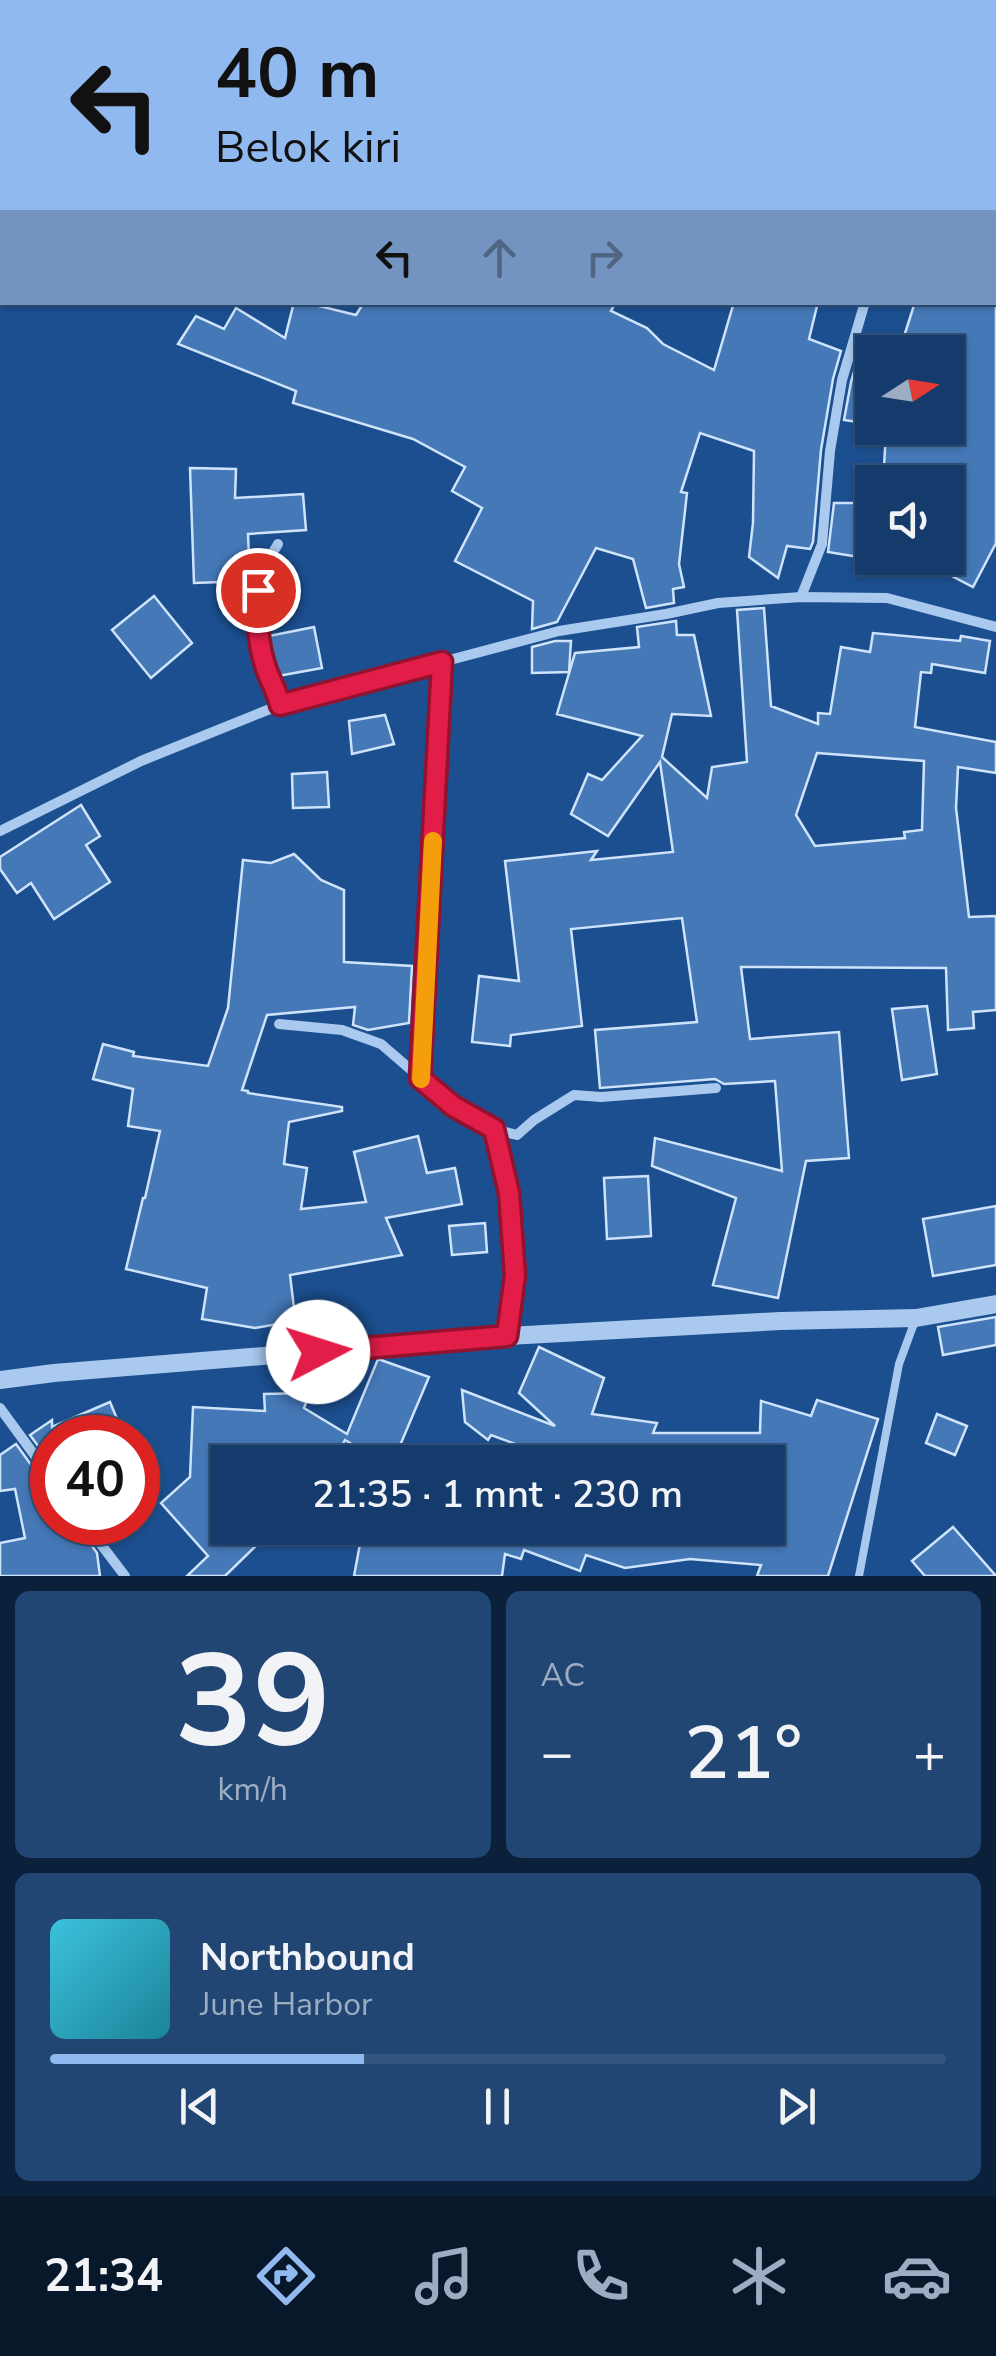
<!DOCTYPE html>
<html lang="id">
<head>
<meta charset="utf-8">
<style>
  body { margin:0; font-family:"Nunito Sans",sans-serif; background:#214673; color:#f1f3f6; height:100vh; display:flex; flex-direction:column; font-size:38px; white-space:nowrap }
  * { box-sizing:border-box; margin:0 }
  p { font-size:32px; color:#9dadc1 }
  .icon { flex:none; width:55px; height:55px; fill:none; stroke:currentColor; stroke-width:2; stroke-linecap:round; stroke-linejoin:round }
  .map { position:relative; height:1576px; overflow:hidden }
  .panel { display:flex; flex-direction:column; gap:15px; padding:15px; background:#0b203b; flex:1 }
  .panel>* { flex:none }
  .guide { position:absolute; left:0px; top:0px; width:998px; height:305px; box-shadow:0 2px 8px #0004,0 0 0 2px #33557e; background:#90b9f0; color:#111; overflow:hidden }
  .needle { width:65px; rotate:78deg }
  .controls { position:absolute; left:855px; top:335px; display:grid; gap:20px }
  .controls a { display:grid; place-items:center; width:110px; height:110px; border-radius:0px; background:#143b6b; box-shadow:0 2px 8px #0004,0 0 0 2px #33557e; font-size:50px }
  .speed { position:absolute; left:30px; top:1415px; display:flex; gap:20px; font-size:50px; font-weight:700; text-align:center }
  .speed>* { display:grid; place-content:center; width:130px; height:130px; border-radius:50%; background:#143b6b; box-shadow:0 2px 8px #0004,0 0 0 2px #33557e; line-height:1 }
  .speed .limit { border:15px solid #d22; background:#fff; color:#111 }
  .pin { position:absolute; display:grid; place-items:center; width:85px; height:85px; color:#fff; margin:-42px; border:5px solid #fff; border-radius:50%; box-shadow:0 2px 10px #0007 }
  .me { position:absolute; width:110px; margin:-55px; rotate:85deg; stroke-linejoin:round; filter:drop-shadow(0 0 8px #0008) }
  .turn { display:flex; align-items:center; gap:35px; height:210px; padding:0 50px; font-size:45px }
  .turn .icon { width:130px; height:130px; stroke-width:2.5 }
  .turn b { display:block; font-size:70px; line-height:85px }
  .lanes { display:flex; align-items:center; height:95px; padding:0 50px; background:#0003; justify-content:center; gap:50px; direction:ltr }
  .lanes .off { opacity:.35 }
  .big { font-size:75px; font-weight:600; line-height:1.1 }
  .panel .card { flex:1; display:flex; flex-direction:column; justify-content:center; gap:15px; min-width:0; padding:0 35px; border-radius:15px; background:#214673 }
  .panel .dial { align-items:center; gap:0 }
  .dial b { font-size:130px; line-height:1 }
  .song { display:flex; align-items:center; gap:30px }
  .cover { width:120px; height:120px; border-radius:15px; background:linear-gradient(135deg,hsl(190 70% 55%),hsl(190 70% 35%)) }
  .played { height:10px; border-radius:5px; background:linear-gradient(90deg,#90b9f0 35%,#33557e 35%) }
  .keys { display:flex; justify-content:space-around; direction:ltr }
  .heat { display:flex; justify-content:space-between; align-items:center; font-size:55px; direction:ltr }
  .panel .tiles { flex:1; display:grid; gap:15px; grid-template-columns:1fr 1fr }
  .card:last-child { grid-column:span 2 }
  .trip { position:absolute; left:210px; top:1445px; width:575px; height:100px; border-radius:0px; background:#143b6b; box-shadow:0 2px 8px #0004,0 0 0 2px #33557e; font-weight:600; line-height:100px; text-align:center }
  .tab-bar { display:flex; height:160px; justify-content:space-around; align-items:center; background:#08182b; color:#9dadc1 }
  .tab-bar .icon { width:70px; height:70px }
  .tab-bar .on { color:#90b9f0 }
  .tab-bar b { font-size:45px; color:#f1f3f6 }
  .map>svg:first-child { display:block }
  .building { fill:#4478b7; stroke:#cfe3fa; stroke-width:2.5; fill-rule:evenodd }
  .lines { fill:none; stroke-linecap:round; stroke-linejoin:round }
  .service { stroke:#a9c9ee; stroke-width:8 }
  .minor { stroke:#a9c9ee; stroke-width:10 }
  .tertiary { stroke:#a9c9ee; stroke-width:18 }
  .route-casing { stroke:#92132f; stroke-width:25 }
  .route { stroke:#e11d48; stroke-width:18 }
  .slow { stroke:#f59e0b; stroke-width:18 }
</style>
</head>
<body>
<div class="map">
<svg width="996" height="1576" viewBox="0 0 996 1576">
  <rect width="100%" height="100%" fill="#1b4f8f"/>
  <g class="building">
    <path d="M 294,302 L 303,302 L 356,315 L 364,302 L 616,302 L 611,311 L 647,328 L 663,344 L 714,370 L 734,302 L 818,302 L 809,339 L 841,351 L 833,379 L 821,450 L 813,542 L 810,549 L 787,546 L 778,578 L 749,557 L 753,523 L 754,451 L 700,433 L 681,492 L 687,493 L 679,564 L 684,587 L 673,589 L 674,603 L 646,608 L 633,559 L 596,548 L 557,622 L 532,629 L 533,601 L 455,561 L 482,508 L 452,491 L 465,467 L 413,439 L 293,403 L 296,391 L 178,344 L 196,316 L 224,329 L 236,308 L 285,338 Z"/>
    <path d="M 915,302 L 996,302 L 996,543 L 973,587 L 948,574 L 948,470 L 884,467 L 886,431 L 923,433 L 923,428 L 948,428 L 948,352 L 899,352 Z"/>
    <path d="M 858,358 L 872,367 L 872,424 L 844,420 L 851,382 Z"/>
    <path d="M 190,468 L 236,469 L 235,498 L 303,494 L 306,530 L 248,534 L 250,581 L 194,583 Z"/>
    <path d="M 834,503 L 872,503 L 871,559 L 828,552 Z"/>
    <path d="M 154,596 L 192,643 L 151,678 L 112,630 Z"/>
    <path d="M 764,608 L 771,706 L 818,724 L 818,713 L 830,714 L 841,647 L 870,652 L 873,633 L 960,641 L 961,636 L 990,641 L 985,673 L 932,664 L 931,673 L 921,672 L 915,727 L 996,742 L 996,773 L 958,767 L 956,808 L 969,917 L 996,916 L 996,1010 L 973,1012 L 974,1028 L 948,1030 L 946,968 L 741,967 L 750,1039 L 839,1032 L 849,1158 L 806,1161 L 778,1298 L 713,1285 L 736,1198 L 652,1166 L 655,1138 L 782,1171 L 775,1081 L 724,1084 L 715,1079 L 600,1088 L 595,1030 L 697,1022 L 682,918 L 571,929 L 582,1026 L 511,1035 L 510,1046 L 472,1042 L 479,976 L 519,981 L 505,861 L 597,851 L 591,860 L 673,852 L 660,762 L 608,836 L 571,814 L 588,774 L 602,780 L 642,736 L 557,714 L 575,653 L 639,647 L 637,627 L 676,621 L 677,635 L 694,635 L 711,716 L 672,714 L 662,757 L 707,798 L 712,767 L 747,762 L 737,610 ZM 817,753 L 924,761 L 922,830 L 904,832 L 905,838 L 815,846 L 796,815 Z"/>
    <path d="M 314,627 L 322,668 L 278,676 L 269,636 Z"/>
    <path d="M 555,641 L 571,641 L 569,672 L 532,673 L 532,647 Z"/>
    <path d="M 385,715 L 394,744 L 352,754 L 349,721 Z"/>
    <path d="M 327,772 L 329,807 L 293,808 L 292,774 Z"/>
    <path d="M 81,805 L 100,836 L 86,845 L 110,882 L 54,919 L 31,883 L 17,893 L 0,869 L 0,857 Z"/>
    <path d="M 294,854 L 321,880 L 344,890 L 344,962 L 412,966 L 409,1023 L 368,1030 L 353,1025 L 355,1007 L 267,1015 L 242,1090 L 248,1091 L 248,1093 L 342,1107 L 342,1111 L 289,1122 L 284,1164 L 307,1168 L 301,1209 L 366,1202 L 354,1152 L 418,1136 L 427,1173 L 455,1168 L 462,1204 L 386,1218 L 402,1255 L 290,1275 L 295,1316 L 278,1324 L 255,1328 L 202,1319 L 207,1288 L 126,1269 L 143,1198 L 145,1198 L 160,1131 L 128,1126 L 133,1089 L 93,1079 L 103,1044 L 134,1052 L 133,1056 L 208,1066 L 228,1008 L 243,860 L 271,863 Z"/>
    <path d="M 927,1006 L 937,1074 L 902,1080 L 892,1009 Z"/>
    <path d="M 648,1176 L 651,1236 L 607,1239 L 604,1178 Z"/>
    <path d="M 996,1206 L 996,1265 L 933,1276 L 923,1219 Z"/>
    <path d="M 485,1223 L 487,1252 L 452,1255 L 449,1226 Z"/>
    <path d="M 996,1317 L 996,1345 L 943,1355 L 938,1327 Z"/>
    <path d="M 539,1347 L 604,1378 L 592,1414 L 657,1423 L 653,1433 L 760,1433 L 761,1401 L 811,1416 L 817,1400 L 878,1419 L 828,1576 L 757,1576 L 761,1565 L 690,1559 L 625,1568 L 586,1555 L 580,1571 L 524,1550 L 521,1559 L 505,1554 L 502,1576 L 354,1576 L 363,1528 L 627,1528 L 654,1537 L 656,1528 L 768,1528 L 768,1462 L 564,1462 L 491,1435 L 488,1440 L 465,1422 L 462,1390 L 555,1426 L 519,1393 Z"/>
    <path d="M 378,1359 L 429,1377 L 393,1462 L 381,1462 L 345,1440 L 335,1460 L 307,1446 L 262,1447 L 263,1462 L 228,1462 L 228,1528 L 235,1528 L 261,1541 L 225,1576 L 187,1576 L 208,1556 L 161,1503 L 190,1477 L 193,1407 L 265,1411 L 264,1394 L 310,1393 L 304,1408 L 347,1434 Z"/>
    <path d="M 110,1402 L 125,1438 L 52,1438 L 52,1465 L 30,1435 L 52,1420 L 52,1427 Z"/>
    <path d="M 937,1414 L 967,1426 L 955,1455 L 926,1443 Z"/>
    <path d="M 16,1444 L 45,1484 L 52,1488 L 52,1522 L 75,1522 L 97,1553 L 100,1576 L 0,1576 L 0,1543 L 25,1538 L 15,1489 L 0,1491 L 0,1455 Z"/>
    <path d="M 953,1527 L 996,1576 L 925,1576 L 912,1561 Z"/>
  </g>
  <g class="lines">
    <path class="service" d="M 859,1576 L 899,1364 L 916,1318"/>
    <g class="minor">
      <path d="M 995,41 L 996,39"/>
      <path d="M 278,544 C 274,551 269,558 265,565 C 251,595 256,637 265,668 C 269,681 277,692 280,705"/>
      <path d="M 801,597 L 822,544 L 830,451 L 842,380 L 865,302"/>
      <path d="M 0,831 L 141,761 L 280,705 L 559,631 L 666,614 L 718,603 L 801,597 L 887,598 L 996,627"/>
      <path d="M 279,1024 L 342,1030 L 381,1044 L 453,1106 L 493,1129 L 509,1193 L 515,1275 L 507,1336"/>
      <path d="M 420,1078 L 442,662"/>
      <path d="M 493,1129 L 517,1135 L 534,1120 L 574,1095 L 601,1097 L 716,1088"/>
      <path d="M 0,1408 L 52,1479"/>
      <path d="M 84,1522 L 125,1576"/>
    </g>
    <path class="tertiary" d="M 0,1380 L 54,1373 L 507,1336 L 780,1321 L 916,1318 L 996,1304"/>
  </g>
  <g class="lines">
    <g class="route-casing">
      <path id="route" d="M 258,590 C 257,616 257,640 265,665 C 269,679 277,691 280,705 L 442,662 L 420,1078 L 453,1106 L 494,1129 L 509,1193 L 515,1275 L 507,1336 L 318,1352"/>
    </g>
    <use href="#route" class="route"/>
    <path class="slow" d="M 421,1079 L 433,841"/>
  </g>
</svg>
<div class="controls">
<a><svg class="needle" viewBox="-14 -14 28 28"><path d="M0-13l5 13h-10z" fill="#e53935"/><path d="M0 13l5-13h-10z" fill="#9dadc1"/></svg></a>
<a><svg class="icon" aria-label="sound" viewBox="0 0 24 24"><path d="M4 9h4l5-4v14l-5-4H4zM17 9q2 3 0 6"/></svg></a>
</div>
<div class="speed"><div class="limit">40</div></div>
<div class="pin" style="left:258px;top:590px;background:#d93025"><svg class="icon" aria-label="arrive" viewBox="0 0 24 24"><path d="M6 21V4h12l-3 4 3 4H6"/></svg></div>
<svg class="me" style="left:318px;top:1352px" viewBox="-20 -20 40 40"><circle r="19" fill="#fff"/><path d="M0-13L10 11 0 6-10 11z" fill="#e11d48"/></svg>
<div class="trip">21:35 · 1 mnt · 230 m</div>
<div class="guide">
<div class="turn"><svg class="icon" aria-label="left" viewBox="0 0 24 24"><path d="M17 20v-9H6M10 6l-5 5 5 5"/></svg><div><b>40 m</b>Belok kiri</div></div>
<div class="lanes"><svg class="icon" aria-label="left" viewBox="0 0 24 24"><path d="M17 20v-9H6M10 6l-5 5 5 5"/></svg><svg class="icon off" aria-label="ahead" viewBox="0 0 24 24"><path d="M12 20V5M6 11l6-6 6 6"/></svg><svg class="icon off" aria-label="right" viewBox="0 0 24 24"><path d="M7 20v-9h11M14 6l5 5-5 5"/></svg></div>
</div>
</div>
<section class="panel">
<div class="tiles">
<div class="card dial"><b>39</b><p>km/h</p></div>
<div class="card"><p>AC</p>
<div class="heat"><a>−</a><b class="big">21°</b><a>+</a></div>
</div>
<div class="card">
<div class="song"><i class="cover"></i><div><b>Northbound</b><p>June Harbor</p></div></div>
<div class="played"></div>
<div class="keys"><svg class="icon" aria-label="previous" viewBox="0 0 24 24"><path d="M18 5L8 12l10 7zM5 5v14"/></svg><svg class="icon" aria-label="pause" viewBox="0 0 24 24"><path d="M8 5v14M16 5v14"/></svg><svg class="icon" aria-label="next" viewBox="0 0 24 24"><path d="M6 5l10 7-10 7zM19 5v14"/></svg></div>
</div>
</div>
</section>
<nav class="tab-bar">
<b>21:34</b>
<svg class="icon on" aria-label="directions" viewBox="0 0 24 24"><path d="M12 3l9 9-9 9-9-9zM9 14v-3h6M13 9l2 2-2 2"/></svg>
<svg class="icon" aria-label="music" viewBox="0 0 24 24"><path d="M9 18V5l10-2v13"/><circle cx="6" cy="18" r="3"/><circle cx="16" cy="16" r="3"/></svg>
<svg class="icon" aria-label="phone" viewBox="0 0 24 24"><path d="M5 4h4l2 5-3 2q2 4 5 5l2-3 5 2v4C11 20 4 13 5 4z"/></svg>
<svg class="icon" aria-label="climate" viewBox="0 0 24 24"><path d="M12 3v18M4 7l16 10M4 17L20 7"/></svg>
<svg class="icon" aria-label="car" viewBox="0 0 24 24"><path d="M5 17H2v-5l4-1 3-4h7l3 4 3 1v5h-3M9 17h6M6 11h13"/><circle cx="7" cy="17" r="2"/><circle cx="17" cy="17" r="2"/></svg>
</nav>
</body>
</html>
